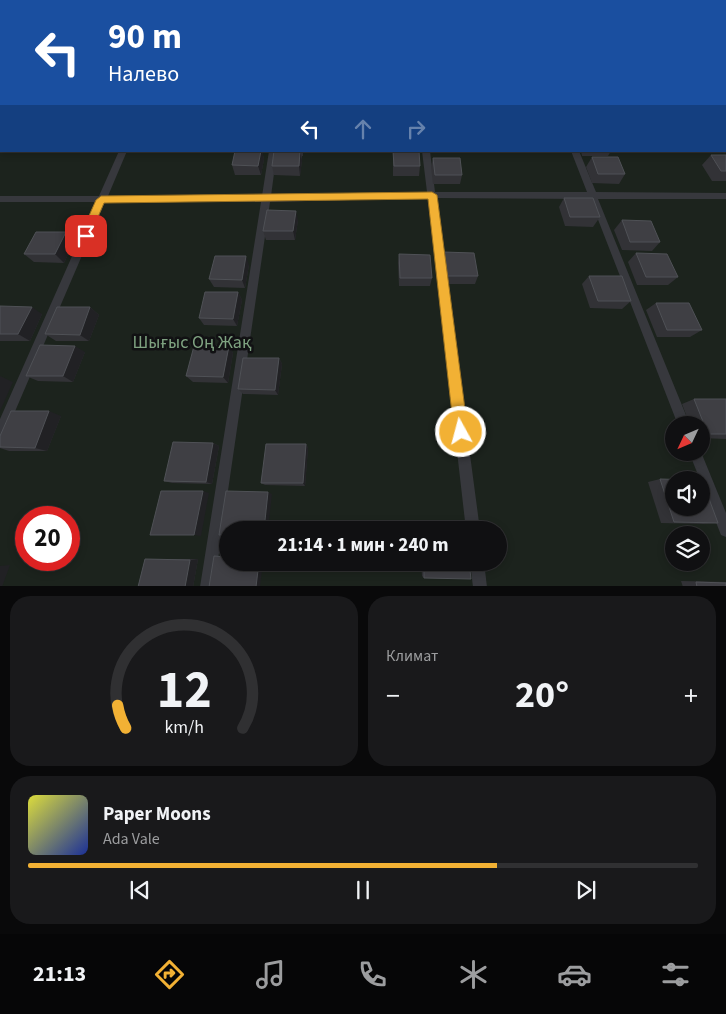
<!DOCTYPE html>
<html lang="ru">
<head>
<meta charset="utf-8">
<style>
  body { margin:0; font-family:"Source Sans 3",sans-serif; background:#19191b; color:#f1f3f6; height:100vh; display:flex; flex-direction:column; font-size:19px; white-space:nowrap }
  * { box-sizing:border-box; margin:0 }
  p { font-size:16px; color:#9c9d9f }
  .icon { flex:none; width:28px; height:28px; fill:none; stroke:currentColor; stroke-width:2; stroke-linecap:round; stroke-linejoin:round }
  .map { position:relative; height:586px; overflow:hidden }
  .sheet { display:flex; flex-direction:column; gap:10px; padding:10px; background:#09090a; flex:1 }
  .sheet>* { flex:none }
  .banner { position:absolute; left:0px; top:0px; width:726px; height:152px; box-shadow:0 2px 8px #0003,0 0 0 1px #303032; background:#1a4fa0; color:#fff; overflow:hidden }
  .needle { width:32px; rotate:226deg }
  .fabs { position:absolute; left:665px; top:416px; display:grid; gap:10px }
  .fabs a { display:grid; place-items:center; width:45px; height:45px; border-radius:50%; background:#101012; box-shadow:0 2px 8px #0003,0 0 0 1px #303032; font-size:25px }
  .speed { position:absolute; left:15px; top:506px; display:flex; gap:10px; font-size:25px; font-weight:700; text-align:center }
  .speed>* { display:grid; place-content:center; width:65px; height:65px; border-radius:50%; background:#101012; box-shadow:0 2px 8px #0003,0 0 0 1px #303032; line-height:1 }
  .speed .limit { border:8px solid #d22; background:#fff; color:#111 }
  .pin { position:absolute; display:grid; place-items:center; width:42px; height:42px; color:#fff; margin:-21px; border-radius:10px; box-shadow:0 2px 8px #0006 }
  .me { position:absolute; width:55px; margin:-28px; rotate:353deg; stroke-linejoin:round; filter:drop-shadow(0 0 4px #0008) }
  .turn { display:flex; align-items:center; gap:18px; height:105px; padding:0 25px; font-size:22px }
  .turn .icon { width:65px; height:65px; stroke-width:2.5 }
  .turn b { display:block; font-size:35px; line-height:42px }
  .lanes { display:flex; align-items:center; height:48px; padding:0 25px; background:#0003; justify-content:center; gap:25px; direction:ltr }
  .lanes .off { opacity:.35 }
  .big { font-size:38px; font-weight:700; line-height:1.1 }
  .sheet .widget { flex:1; display:flex; flex-direction:column; justify-content:center; gap:8px; min-width:0; padding:0 18px; border-radius:20px; background:#19191b }
  .sheet .dial { align-items:center; gap:0 }
  .dial svg { height:130px; overflow:visible; fill:none; stroke:#303032; stroke-width:7; stroke-linecap:round; text-anchor:middle }
  .dial text { fill:#f1f3f6; stroke:none }
  .song { display:flex; align-items:center; gap:15px }
  .cover { width:60px; height:60px; border-radius:8px; background:linear-gradient(135deg,hsl(60 70% 55%),hsl(230 70% 35%)) }
  .played { height:5px; border-radius:2px; background:linear-gradient(90deg,#f2b134 70%,#303032 70%) }
  .keys { display:flex; justify-content:space-around; direction:ltr }
  .heat { display:flex; justify-content:space-between; align-items:center; font-size:28px; direction:ltr }
  .sheet .tiles { flex:1; display:grid; gap:10px; grid-template-columns:1fr 1fr }
  .widget:last-child { grid-column:span 2 }
  .trip { position:absolute; left:219px; top:521px; width:288px; height:50px; border-radius:25px; background:#101012; box-shadow:0 2px 8px #0003,0 0 0 1px #303032; font-weight:700; line-height:50px; text-align:center }
  .dock { display:flex; height:80px; justify-content:space-around; align-items:center; background:#060607; color:#9c9d9f }
  .dock .icon { width:35px; height:35px }
  .dock .current { color:#f2b134 }
  .dock b { font-size:22px; color:#f1f3f6 }
  .map>svg:first-child { display:block }
  .green { fill:#1c231d; fill-rule:evenodd }
  .lines { fill:none; stroke-linecap:round; stroke-linejoin:round }
  .service { fill:#37383d; fill-rule:evenodd }
  .wall { fill:#323236 }
  .shaded-wall { fill:#212124 }
  .building { fill:#3f3f44; stroke:#4f5156 }
  .route { fill:#f2b134; stroke:#9d7322 }
  .labels { text-anchor:middle; dominant-baseline:central; stroke-width:5; stroke-linejoin:round; paint-order:stroke }
  .park-label { font-size:18px; fill:#7fa381; stroke:#111113 }
</style>
</head>
<body>
<div class="map">
<svg width="726" height="587" viewBox="0 0 726 587">
  <rect width="100%" height="100%" fill="#161618"/>
  <path class="green" d="M 0,0 L 726,0 L 726,586 L 0,586 ZM 1,1 L 725,1 L 725,151 L 1,151 ZM 674,425 L 701,425 L 701,452 L 674,452 ZM 674,480 L 701,480 L 701,508 L 674,508 ZM 26,518 L 69,518 L 69,560 L 26,560 ZM 228,530 L 498,530 L 498,562 L 228,562 ZM 674,535 L 701,535 L 701,562 L 674,562 Z"/>
  <g class="lines">
    <g class="service">
      <rect x="183" y="0" width="6" height="1"/>
      <rect x="403" y="0" width="6" height="1"/>
      <rect x="513" y="0" width="6" height="1"/>
      <path d="M 621,0 L 627,0 L 628,1 L 622,1 Z"/>
      <path d="M 725,145 L 726,146 L 726,152 L 724,151 Z"/>
      <path d="M 119,151 L 127,151 L 108,196 L 262,196 L 269,151 L 277,151 L 271,196 L 427,192 L 422,151 L 430,151 L 435,192 L 587,192 L 571,151 L 579,151 L 596,192 L 726,193 L 726,199 L 598,199 L 690,425 L 678,425 L 590,199 L 436,198 L 480,530 L 466,530 L 428,198 L 270,202 L 214,587 L 200,587 L 261,202 L 105,202 L 4,437 L 0,439 L 0,419 L 96,202 L 0,202 L 0,196 L 99,196 Z"/>
      <path d="M 689,452 L 701,452 L 726,513 L 726,537 L 721,535 L 701,484 L 701,480 L 700,480 Z"/>
      <path d="M 470,562 L 484,562 L 487,587 L 473,587 Z"/>
    </g>
  </g>
  <g class="wall">
    <path d="M 42,0 L 102,0 L 102,1 L 74,1 L 74,0 Z"/>
    <path d="M 519,0 L 541,0 L 540,1 L 519,1 Z"/>
    <rect x="0" y="69" width="1" height="22"/>
    <rect x="725" y="95" width="1" height="23"/>
    <rect x="0" y="117" width="1" height="25"/>
    <path d="M 235,151 L 262,151 L 264,159 L 261,175 L 235,175 L 232,165 Z"/>
    <path d="M 274,151 L 303,151 L 303,156 L 302,156 L 302,160 L 300,176 L 274,175 L 272,166 Z"/>
    <path d="M 393,151 L 420,166 L 419,176 L 393,176 Z"/>
    <path d="M 581,151 L 611,151 L 608,156 L 582,156 Z"/>
    <path d="M 711,155 L 726,155 L 726,181 L 712,181 L 702,165 Z"/>
    <path d="M 592,157 L 625,174 L 619,184 L 592,183 L 586,167 Z"/>
    <path d="M 433,158 L 462,175 L 460,184 L 433,184 L 431,167 Z"/>
    <path d="M 564,198 L 600,217 L 593,227 L 565,226 L 559,207 Z"/>
    <path d="M 298,220 L 295,240 L 266,240 L 263,231 Z"/>
    <path d="M 622,220 L 660,242 L 652,251 L 622,250 L 614,230 Z"/>
    <path d="M 66,232 L 74,241 L 64,263 L 34,262 L 24,254 Z"/>
    <path d="M 443,252 L 478,276 L 475,284 L 443,284 L 441,261 Z"/>
    <path d="M 636,253 L 678,277 L 668,285 L 637,285 L 628,262 Z"/>
    <path d="M 399,254 L 432,278 L 430,286 L 399,286 L 398,263 Z"/>
    <path d="M 249,265 L 245,288 L 214,287 L 209,279 Z"/>
    <path d="M 589,276 L 631,301 L 622,309 L 590,308 L 582,284 Z"/>
    <path d="M 238,292 L 242,300 L 237,326 L 204,325 L 199,318 Z"/>
    <path d="M 656,303 L 702,330 L 690,337 L 657,337 L 646,310 Z"/>
    <path d="M 0,306 L 42,314 L 30,341 L 0,341 Z"/>
    <path d="M 90,307 L 99,315 L 89,341 L 56,341 L 45,334 Z"/>
    <path d="M 229,346 L 233,353 L 228,383 L 193,382 L 186,376 Z"/>
    <path d="M 85,352 L 73,382 L 38,381 L 26,376 Z"/>
    <path d="M 279,358 L 282,364 L 278,395 L 243,394 L 238,389 Z"/>
    <path d="M 694,399 L 726,399 L 726,439 L 701,438 L 701,425 L 690,425 L 682,404 Z"/>
    <path d="M 61,416 L 47,451 L 9,451 L 0,448 L 0,436 Z"/>
    <path d="M 213,443 L 219,446 L 212,484 L 172,483 L 164,481 Z"/>
    <path d="M 306,444 L 308,448 L 305,486 L 265,485 L 261,483 Z"/>
    <path d="M 660,479 L 718,523 L 703,524 L 661,523 L 648,482 Z"/>
    <path d="M 145,559 L 198,559 L 193,587 L 138,587 Z"/>
    <path d="M 421,562 L 469,562 L 424,578 L 422,576 Z"/>
    <path d="M 681,581 L 726,582 L 726,587 L 683,587 Z"/>
  </g>
  <g class="shaded-wall">
    <path d="M 92,0 L 102,0 L 102,1 L 93,1 Z"/>
    <path d="M 261,151 L 262,151 L 264,159 L 261,175 L 258,166 Z"/>
    <path d="M 300,151 L 302,160 L 300,176 L 299,166 Z"/>
    <path d="M 296,211 L 298,220 L 295,240 L 293,231 Z"/>
    <path d="M 66,232 L 74,241 L 64,263 L 55,254 Z"/>
    <path d="M 246,256 L 249,265 L 245,288 L 242,280 Z"/>
    <path d="M 238,292 L 242,300 L 237,326 L 233,319 Z"/>
    <path d="M 32,307 L 42,314 L 30,341 L 18,334 Z"/>
    <path d="M 90,307 L 99,315 L 89,341 L 80,335 Z"/>
    <path d="M 75,346 L 85,352 L 73,382 L 63,376 Z"/>
    <path d="M 229,346 L 233,353 L 228,383 L 223,377 Z"/>
    <path d="M 279,358 L 282,364 L 278,395 L 275,390 Z"/>
    <path d="M 0,376 L 13,382 L 0,411 Z"/>
    <path d="M 49,411 L 61,416 L 47,451 L 35,448 Z"/>
    <path d="M 213,443 L 219,446 L 212,484 L 206,482 Z"/>
    <path d="M 306,444 L 308,448 L 305,486 L 303,483 Z"/>
    <path d="M 203,491 L 209,493 L 201,536 L 194,535 Z"/>
    <path d="M 268,492 L 272,494 L 268,530 L 264,530 Z"/>
    <path d="M 198,559 L 193,587 L 185,587 L 190,560 Z"/>
    <path d="M 259,562 L 263,562 L 260,587 L 256,587 Z"/>
    <path d="M 10,565 L 2,587 L 0,587 L 0,566 Z"/>
  </g>
  <g class="building">
    <path d="M 42,0 L 61,0 L 60,1 L 41,1 Z"/>
    <rect x="296" y="0" width="19" height="1"/>
    <rect x="644" y="0" width="19" height="1"/>
    <rect x="0" y="69" width="1" height="12"/>
    <rect x="725" y="95" width="1" height="13"/>
    <rect x="0" y="117" width="1" height="15"/>
    <path d="M 235,151 L 261,151 L 258,166 L 232,165 Z"/>
    <path d="M 274,151 L 300,151 L 299,166 L 272,166 Z"/>
    <path d="M 393,151 L 419,151 L 420,166 L 394,166 Z"/>
    <path d="M 711,155 L 726,155 L 726,171 L 721,171 Z"/>
    <path d="M 592,157 L 618,157 L 625,174 L 598,174 Z"/>
    <path d="M 433,158 L 460,158 L 462,175 L 435,175 Z"/>
    <path d="M 564,198 L 593,198 L 600,217 L 570,217 Z"/>
    <path d="M 267,210 L 296,211 L 293,231 L 263,231 Z"/>
    <path d="M 622,220 L 651,221 L 660,242 L 630,242 Z"/>
    <path d="M 36,232 L 66,232 L 55,254 L 24,254 Z"/>
    <path d="M 443,252 L 474,253 L 478,276 L 446,276 Z"/>
    <path d="M 636,253 L 667,254 L 678,277 L 646,277 Z"/>
    <path d="M 399,254 L 430,255 L 432,278 L 400,278 Z"/>
    <path d="M 215,256 L 246,256 L 242,280 L 209,279 Z"/>
    <path d="M 589,276 L 622,276 L 631,301 L 598,301 Z"/>
    <path d="M 205,292 L 238,292 L 233,319 L 199,318 Z"/>
    <path d="M 656,303 L 689,303 L 702,330 L 667,330 Z"/>
    <path d="M 0,306 L 32,307 L 18,334 L 0,334 Z"/>
    <path d="M 57,307 L 90,307 L 80,335 L 45,334 Z"/>
    <path d="M 40,345 L 75,346 L 63,376 L 26,376 Z"/>
    <path d="M 194,346 L 229,346 L 223,377 L 186,376 Z"/>
    <path d="M 243,358 L 279,358 L 275,390 L 238,389 Z"/>
    <path d="M 694,399 L 726,399 L 726,434 L 708,434 Z"/>
    <path d="M 11,411 L 49,411 L 35,448 L 0,447 L 0,436 Z"/>
    <path d="M 173,442 L 213,443 L 206,482 L 164,481 Z"/>
    <path d="M 266,444 L 306,444 L 303,483 L 261,483 Z"/>
    <path d="M 660,479 L 696,480 L 674,480 L 674,508 L 701,508 L 701,480 L 702,480 L 718,523 L 674,522 Z"/>
    <path d="M 161,491 L 203,491 L 194,535 L 150,535 Z"/>
    <path d="M 226,491 L 268,492 L 264,530 L 228,530 L 228,535 L 219,535 Z"/>
    <path d="M 214,556 L 228,557 L 228,562 L 259,562 L 256,587 L 209,587 Z"/>
    <path d="M 145,559 L 190,560 L 185,587 L 138,587 Z"/>
    <path d="M 424,562 L 469,562 L 471,579 L 424,578 Z"/>
    <path d="M 696,582 L 726,583 L 726,587 L 697,587 Z"/>
  </g>
  <path class="route" d="M 432,192 L 437,195 L 468,432 L 466,436 L 461,438 L 456,436 L 454,432 L 428,199 L 104,203 L 89,238 L 86,240 L 80,236 L 96,200 L 101,196 Z"/>
  <g class="labels">
    <g class="park-label">
      <text x="192" y="342">Шығыс Оң Жақ</text>
    </g>
  </g>
</svg>
<div class="fabs">
<a><svg class="needle" viewBox="-14 -14 28 28"><path d="M0-13l5 13h-10z" fill="#e53935"/><path d="M0 13l5-13h-10z" fill="#9c9d9f"/></svg></a>
<a><svg class="icon" aria-label="sound" viewBox="0 0 24 24"><path d="M4 9h4l5-4v14l-5-4H4zM17 9q2 3 0 6"/></svg></a>
<a><svg class="icon" aria-label="layers" viewBox="0 0 24 24"><path d="M12 4l9 5-9 5-9-5zM3 14l9 5 9-5"/></svg></a>
</div>
<div class="speed"><div class="limit">20</div></div>
<div class="pin" style="left:86px;top:236px;background:#d93025"><svg class="icon" aria-label="arrive" viewBox="0 0 24 24"><path d="M6 21V4h12l-3 4 3 4H6"/></svg></div>
<svg class="me" style="left:461px;top:432px" viewBox="-20 -20 40 40"><circle r="17" fill="#f2b134" stroke="#fff" stroke-width="3"/><path d="M0-11L8 9 0 5-8 9z" fill="#fff"/></svg>
<div class="trip">21:14 · 1 мин · 240 m</div>
<div class="banner">
<div class="turn"><svg class="icon" aria-label="left" viewBox="0 0 24 24"><path d="M17 20v-9H6M10 6l-5 5 5 5"/></svg><div><b>90 m</b>Налево</div></div>
<div class="lanes"><svg class="icon" aria-label="left" viewBox="0 0 24 24"><path d="M17 20v-9H6M10 6l-5 5 5 5"/></svg><svg class="icon off" aria-label="ahead" viewBox="0 0 24 24"><path d="M12 20V5M6 11l6-6 6 6"/></svg><svg class="icon off" aria-label="right" viewBox="0 0 24 24"><path d="M7 20v-9h11M14 6l5 5-5 5"/></svg></div>
</div>
</div>
<section class="sheet">
<div class="tiles">
<div class="widget dial"><svg viewBox="0 0 100 80">
<path d="M14 69A42 42 0 1 1 86 69"/>
<path d="M14 69A42 42 0 0 1 9 55" stroke="#f2b134"/>
<text x="50" y="56" font-size="32" font-weight="700">12</text>
<text x="50" y="72" font-size="11">km/h</text>
</svg></div>
<div class="widget"><p>Климат</p>
<div class="heat"><a>−</a><b class="big">20°</b><a>+</a></div>
</div>
<div class="widget">
<div class="song"><i class="cover"></i><div><b>Paper Moons</b><p>Ada Vale</p></div></div>
<div class="played"></div>
<div class="keys"><svg class="icon" aria-label="previous" viewBox="0 0 24 24"><path d="M18 5L8 12l10 7zM5 5v14"/></svg><svg class="icon" aria-label="pause" viewBox="0 0 24 24"><path d="M8 5v14M16 5v14"/></svg><svg class="icon" aria-label="next" viewBox="0 0 24 24"><path d="M6 5l10 7-10 7zM19 5v14"/></svg></div>
</div>
</div>
</section>
<nav class="dock">
<b>21:13</b>
<svg class="icon current" aria-label="directions" viewBox="0 0 24 24"><path d="M12 3l9 9-9 9-9-9zM9 14v-3h6M13 9l2 2-2 2"/></svg>
<svg class="icon" aria-label="music" viewBox="0 0 24 24"><path d="M9 18V5l10-2v13"/><circle cx="6" cy="18" r="3"/><circle cx="16" cy="16" r="3"/></svg>
<svg class="icon" aria-label="phone" viewBox="0 0 24 24"><path d="M5 4h4l2 5-3 2q2 4 5 5l2-3 5 2v4C11 20 4 13 5 4z"/></svg>
<svg class="icon" aria-label="climate" viewBox="0 0 24 24"><path d="M12 3v18M4 7l16 10M4 17L20 7"/></svg>
<svg class="icon" aria-label="car" viewBox="0 0 24 24"><path d="M5 17H2v-5l4-1 3-4h7l3 4 3 1v5h-3M9 17h6M6 11h13"/><circle cx="7" cy="17" r="2"/><circle cx="17" cy="17" r="2"/></svg>
<svg class="icon" aria-label="filters" viewBox="0 0 24 24"><path d="M4 7h16M4 17h16"/><circle cx="9" cy="7" r="2"/><circle cx="15" cy="17" r="2"/></svg>
</nav>
</body>
</html>
